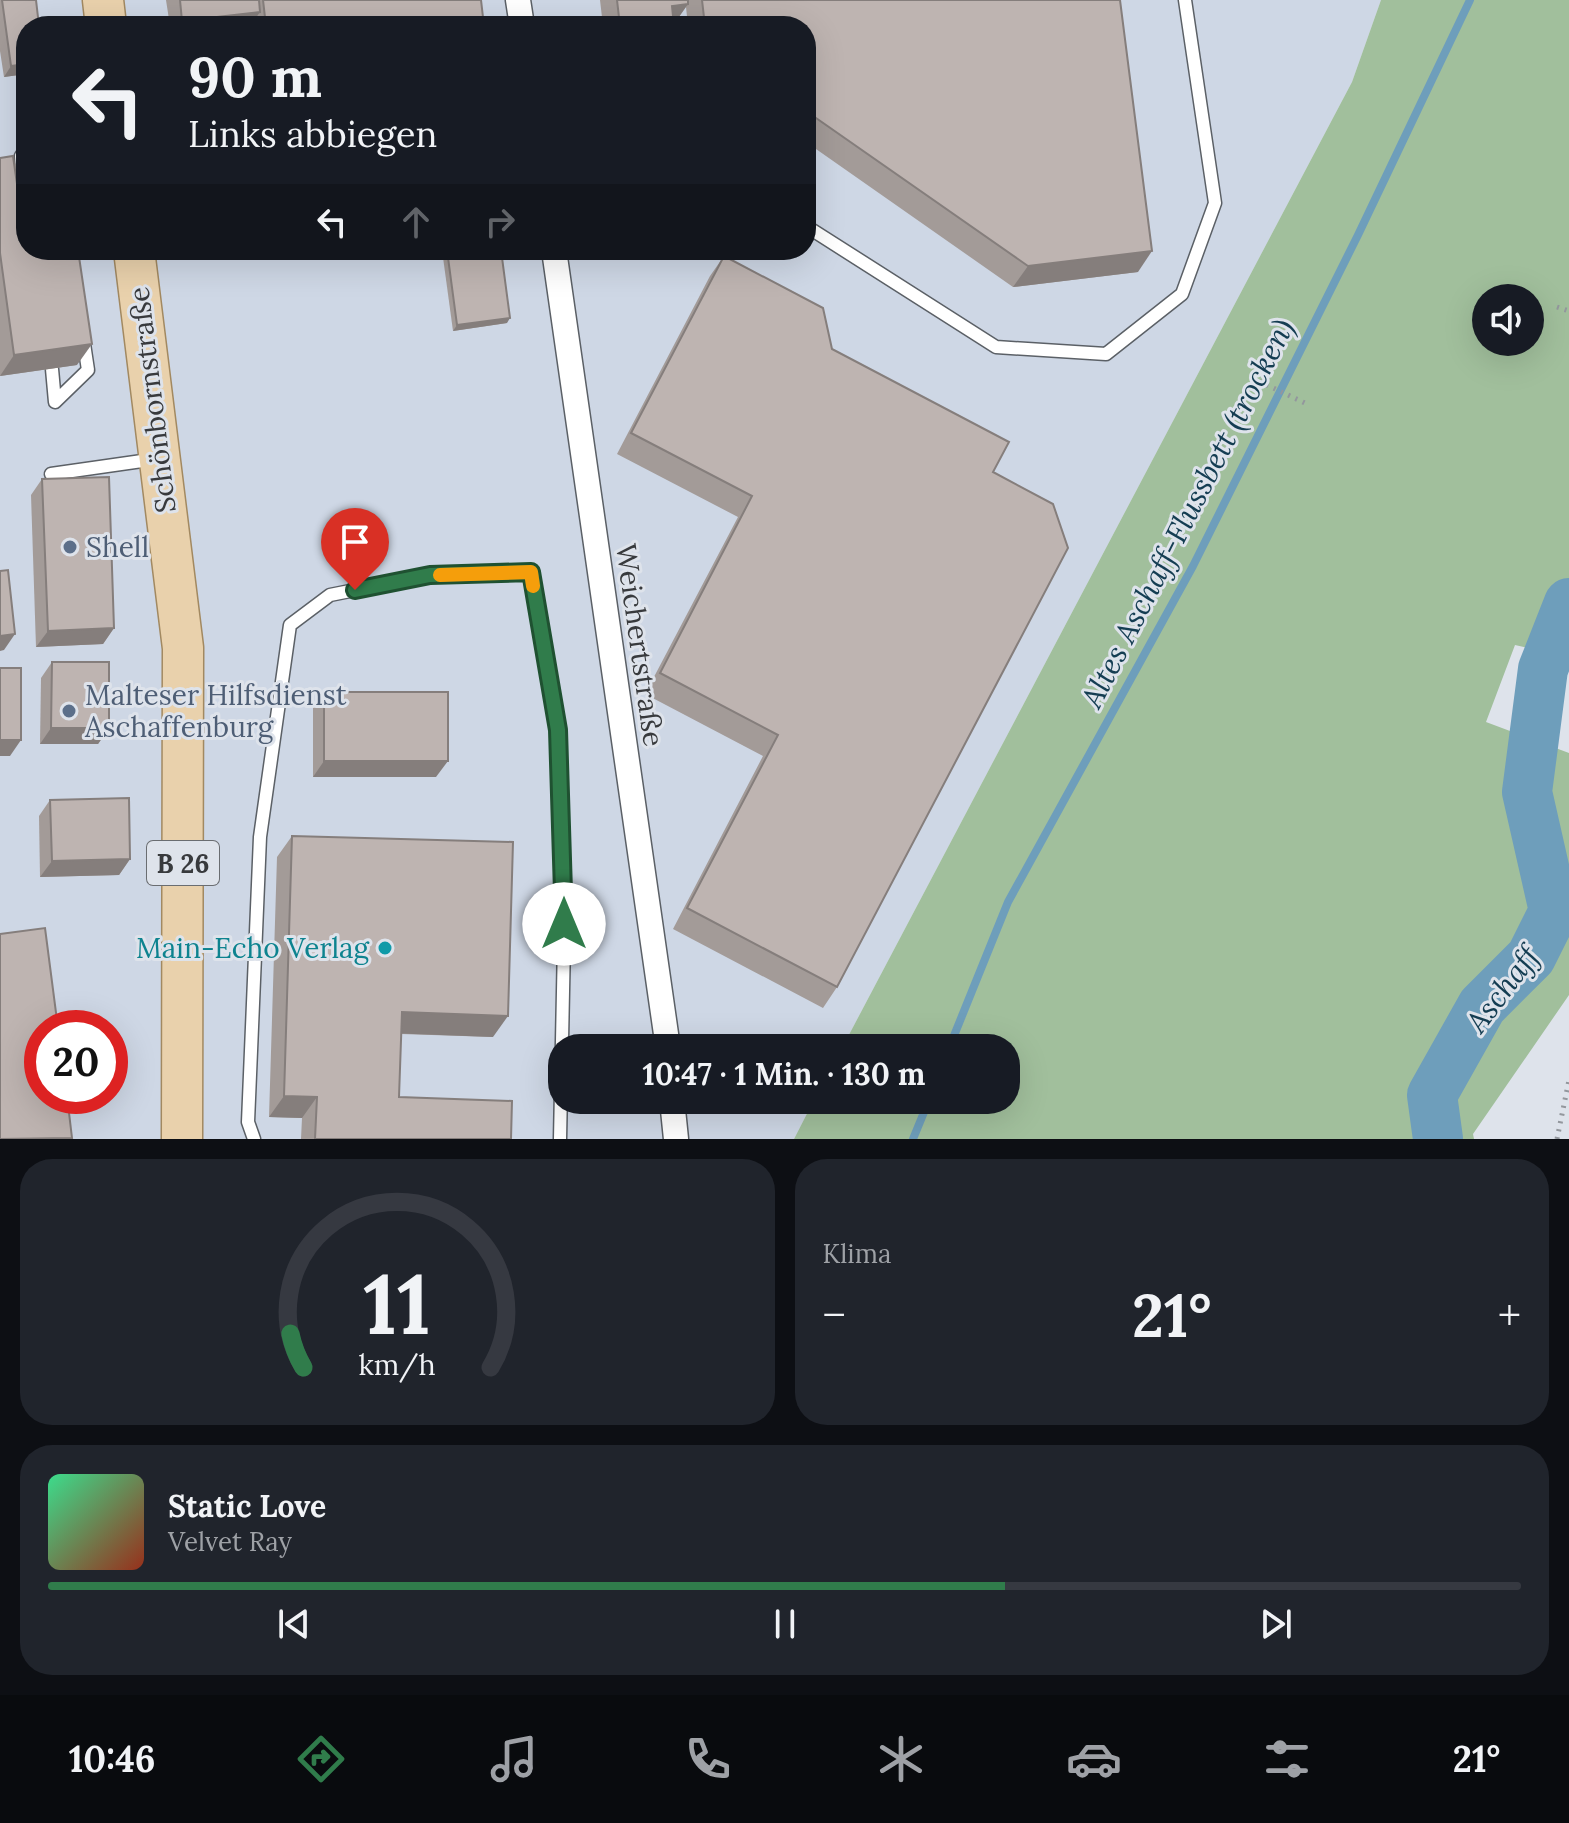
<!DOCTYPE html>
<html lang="de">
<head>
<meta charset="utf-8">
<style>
  body { margin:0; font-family:Lora,serif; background:#20242c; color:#f1f3f6; height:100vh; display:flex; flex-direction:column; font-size:30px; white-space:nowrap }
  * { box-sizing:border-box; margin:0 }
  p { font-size:26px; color:#9ea1a6 }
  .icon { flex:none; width:44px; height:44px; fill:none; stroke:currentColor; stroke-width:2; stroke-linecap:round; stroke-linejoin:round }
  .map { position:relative; height:1139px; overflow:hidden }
  .drawer { display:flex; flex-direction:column; gap:20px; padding:20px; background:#0d0f14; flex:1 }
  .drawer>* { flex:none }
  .hud { position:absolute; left:16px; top:16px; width:800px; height:244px; border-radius:32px; box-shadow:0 8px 32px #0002; background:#171b24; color:#f1f3f6; overflow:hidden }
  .tools { position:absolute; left:1472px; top:284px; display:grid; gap:16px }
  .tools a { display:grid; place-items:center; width:72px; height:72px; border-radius:50%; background:#171b24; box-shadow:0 8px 32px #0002; font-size:40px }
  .speed { position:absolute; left:24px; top:1010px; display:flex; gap:16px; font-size:40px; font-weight:700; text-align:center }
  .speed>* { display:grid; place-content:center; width:104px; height:104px; border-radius:50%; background:#171b24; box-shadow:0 8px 32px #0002; line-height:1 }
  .speed .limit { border:12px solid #d22; background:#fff; color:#111 }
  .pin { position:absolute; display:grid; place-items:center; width:68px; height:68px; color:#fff; margin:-82px -34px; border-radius:50% 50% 50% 0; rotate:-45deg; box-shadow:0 0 8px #0007 }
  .pin .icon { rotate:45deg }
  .me { position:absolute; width:88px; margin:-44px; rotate:0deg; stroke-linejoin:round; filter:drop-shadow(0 0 6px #0008) }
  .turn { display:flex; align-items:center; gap:28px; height:168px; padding:0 40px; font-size:36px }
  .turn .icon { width:104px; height:104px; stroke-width:2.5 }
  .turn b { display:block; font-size:56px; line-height:68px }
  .lanes { display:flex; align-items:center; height:76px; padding:0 40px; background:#0003; justify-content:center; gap:40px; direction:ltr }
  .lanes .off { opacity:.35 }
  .big { font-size:60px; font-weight:700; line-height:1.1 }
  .drawer .widget { flex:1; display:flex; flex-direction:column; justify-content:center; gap:12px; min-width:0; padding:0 28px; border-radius:32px; background:#20242c }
  .drawer .dial { align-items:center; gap:0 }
  .dial svg { height:208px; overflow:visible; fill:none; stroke:#363941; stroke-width:7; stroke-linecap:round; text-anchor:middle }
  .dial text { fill:#f1f3f6; stroke:none }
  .song { display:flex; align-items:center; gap:24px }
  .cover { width:96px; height:96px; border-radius:12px; background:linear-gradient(135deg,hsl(150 70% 55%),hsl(10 70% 35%)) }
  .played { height:8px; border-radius:4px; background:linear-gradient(90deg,#307c4b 65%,#363941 65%) }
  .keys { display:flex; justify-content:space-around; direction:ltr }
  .heat { display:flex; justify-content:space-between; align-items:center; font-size:44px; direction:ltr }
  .drawer .tiles { flex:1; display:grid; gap:20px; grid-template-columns:1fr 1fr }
  .widget:last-child { grid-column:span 2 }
  .trip { position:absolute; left:548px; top:1034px; width:472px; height:80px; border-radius:32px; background:#171b24; box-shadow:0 8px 32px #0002; font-weight:700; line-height:80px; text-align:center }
  .menu { display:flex; height:128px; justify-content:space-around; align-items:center; background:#090b0e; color:#9ea1a6 }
  .menu .icon { width:56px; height:56px }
  .menu .current { color:#307c4b }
  .menu b { font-size:36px; color:#f1f3f6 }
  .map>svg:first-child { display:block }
  .built { fill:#ced7e5; fill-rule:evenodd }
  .green { fill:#a1bf9c; fill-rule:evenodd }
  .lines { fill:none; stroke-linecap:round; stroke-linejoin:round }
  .stream { stroke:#6e9ebb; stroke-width:8 }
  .river { stroke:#6e9ebb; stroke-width:50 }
  .service-casing { stroke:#5b6066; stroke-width:15 }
  .minor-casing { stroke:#5b6066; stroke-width:27 }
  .primary-casing { stroke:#a28961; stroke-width:43 }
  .path { stroke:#93979d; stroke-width:5; stroke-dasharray:2 6; stroke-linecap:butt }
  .service { stroke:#fff; stroke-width:12 }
  .minor { stroke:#fff; stroke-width:24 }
  .primary { stroke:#e9d1ac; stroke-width:40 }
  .wall { fill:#a39b98 }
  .shaded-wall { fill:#857e7c }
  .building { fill:#beb4b1; stroke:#857e7c; stroke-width:2 }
  .route-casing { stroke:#1f5131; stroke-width:20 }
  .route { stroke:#307c4b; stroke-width:14 }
  .slow { stroke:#f59e0b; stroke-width:14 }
  .service-dot { fill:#5c6f8a; stroke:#dee3eb; stroke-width:3 }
  .culture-dot { fill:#0f9aa8; stroke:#dee3eb; stroke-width:3 }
  .labels { text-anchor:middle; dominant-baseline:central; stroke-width:6; stroke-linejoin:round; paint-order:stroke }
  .shield { fill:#dee3eb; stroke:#6a6d71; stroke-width:2 }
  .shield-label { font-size:26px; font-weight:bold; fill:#383a3d }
  .street-label { font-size:28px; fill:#383a3d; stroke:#dee3eb }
  .service-label { font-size:28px; fill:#4e5e75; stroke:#dee3eb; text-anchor:start }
  .culture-label { font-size:28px; fill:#0d838f; stroke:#dee3eb; text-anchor:end }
  .water-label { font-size:30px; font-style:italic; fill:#143d52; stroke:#dee3eb }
</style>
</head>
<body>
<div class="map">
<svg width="1569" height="1139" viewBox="0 0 1569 1139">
  <rect width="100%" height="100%" fill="#dee3eb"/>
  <path class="built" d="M 0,0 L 1381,0 L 1352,82 L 842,1048 L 562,1048 L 562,1100 L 814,1100 L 794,1139 L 0,1139 ZM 26,26 L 806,26 L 806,250 L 26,250 ZM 42,1028 L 110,1028 L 110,1096 L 42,1096 Z"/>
  <path class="green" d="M 1381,0 L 1569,0 L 1569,657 L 1515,645 L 1486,722 L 1569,753 L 1569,995 L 1473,1134 L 1474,1139 L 794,1139 L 814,1100 L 1006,1100 L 1006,1048 L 842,1048 L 1352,82 ZM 1486,298 L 1530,298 L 1530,342 L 1486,342 Z"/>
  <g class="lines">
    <g class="stream">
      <path d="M 949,1048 L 1008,902 L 1193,566 L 1358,235 L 1470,0"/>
      <path d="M 913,1139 L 929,1100"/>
    </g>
    <path class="river" d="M 1438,1139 L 1432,1095 L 1482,1006 L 1531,957 L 1554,911 L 1527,792 L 1543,669 L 1569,603"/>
    <g class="service-casing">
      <g id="service">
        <path d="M 22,169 L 21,156 L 26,149"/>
        <path d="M 806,226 L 996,347 L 1106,354 L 1182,294 L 1215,203 L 1185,0"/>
        <path d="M 52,369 L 55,402 L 88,370 L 83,337"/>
        <path d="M 51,474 L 156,459"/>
        <path d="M 254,1139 L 248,1122 L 260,837 L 290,625 L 330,595 L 430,575 L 531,572 L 558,730 L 565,893 L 560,1139"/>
      </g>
    </g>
    <g class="minor-casing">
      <g id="minor">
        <path d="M 518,0 L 522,26"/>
        <path d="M 554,250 L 668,1048"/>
        <path d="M 672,1100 L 676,1139"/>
      </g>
    </g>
    <g class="primary-casing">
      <g id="primary">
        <path d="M 103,0 L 106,26"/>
        <path d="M 134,250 L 183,648 L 182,1139"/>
      </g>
    </g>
    <g class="path">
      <path d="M 1557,307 L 1569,311"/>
      <path d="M 1252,378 L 1307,404"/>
      <path d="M 1557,1139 L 1569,1080"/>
    </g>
    <use href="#service" class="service"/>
    <use href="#minor" class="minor"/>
    <use href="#primary" class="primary"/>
  </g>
  <g class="wall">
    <path d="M 0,0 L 36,0 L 26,26 L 26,74 L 4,77 L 0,51 Z"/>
    <path d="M 166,0 L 481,0 L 484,26 L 170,26 Z"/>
    <path d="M 600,0 L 1120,0 L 1138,272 L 1013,287 L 806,142 L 806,26 L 688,26 L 686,7 L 674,24 L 674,26 L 603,26 Z"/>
    <path d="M 26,150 L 26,250 L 77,365 L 0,376 L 0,158 L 14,166 Z"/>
    <path d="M 442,250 L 501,250 L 507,323 L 453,331 Z"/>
    <path d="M 724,256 L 832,349 L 993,472 L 837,987 L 823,1008 L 673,929 L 763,756 L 645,694 L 738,517 L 617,454 L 710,276 Z"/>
    <path d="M 42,479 L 114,628 L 103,644 L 36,647 L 31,495 Z"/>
    <path d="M 52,662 L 109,728 L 98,744 L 40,744 L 41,678 Z"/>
    <path d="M 324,692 L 436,777 L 313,777 L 313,708 Z"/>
    <path d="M 50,800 L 130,859 L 119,875 L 40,877 L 39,816 Z"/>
    <path d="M 292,836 L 493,1037 L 401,1034 L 399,1097 L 511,1139 L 301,1139 L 302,1118 L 269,1117 L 277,857 Z"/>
  </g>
  <g class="shaded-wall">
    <path d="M 688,4 L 673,25 L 672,6 Z"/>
    <path d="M 260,12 L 250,26 L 179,26 L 182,21 Z"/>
    <path d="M 26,64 L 26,74 L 4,77 L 11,66 Z"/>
    <path d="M 1152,251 L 1138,272 L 1013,287 L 1028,266 Z"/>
    <path d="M 510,318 L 507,323 L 453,331 L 457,325 Z"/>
    <path d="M 92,344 L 77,365 L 0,376 L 14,355 Z"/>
    <path d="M 114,628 L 103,644 L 36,647 L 48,631 Z"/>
    <path d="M 15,634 L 4,650 L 0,651 L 0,636 Z"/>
    <path d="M 51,728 L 109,728 L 98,744 L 40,744 Z"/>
    <path d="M 0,740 L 21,740 L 10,756 L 0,756 Z"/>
    <path d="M 324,761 L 448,761 L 436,777 L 313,777 Z"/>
    <path d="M 130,859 L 119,875 L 40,877 L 52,861 Z"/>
    <path d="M 402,1012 L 508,1016 L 493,1037 L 387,1033 Z"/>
    <path d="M 284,1096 L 317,1097 L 302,1118 L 269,1117 Z"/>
  </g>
  <g class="building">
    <path d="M 2,0 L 36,0 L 39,26 L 26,26 L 26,64 L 11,66 Z"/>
    <path d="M 180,0 L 259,0 L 260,12 L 182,21 Z"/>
    <path d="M 263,0 L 481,0 L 484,26 L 266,26 Z"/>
    <path d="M 617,0 L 688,0 L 688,4 L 672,6 L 674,26 L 620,26 Z"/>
    <path d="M 702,0 L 1120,0 L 1152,251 L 1028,266 L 806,111 L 806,26 L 705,26 Z"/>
    <path d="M 13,156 L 18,191 L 26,190 L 26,250 L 78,250 L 92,344 L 14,355 L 0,253 L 0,158 Z"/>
    <path d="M 447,250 L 501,250 L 510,318 L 457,325 Z"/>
    <path d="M 724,256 L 823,308 L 832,349 L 1009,442 L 993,472 L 1053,504 L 1068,548 L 837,987 L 687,908 L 778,735 L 660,673 L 752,496 L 631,433 Z"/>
    <path d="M 109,477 L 114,628 L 48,631 L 42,479 Z"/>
    <path d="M 8,570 L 15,634 L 0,636 L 0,571 Z"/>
    <path d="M 52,662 L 109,662 L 109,728 L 51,728 Z"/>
    <rect x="0" y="668" width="21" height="72"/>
    <rect x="324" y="692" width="124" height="69"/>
    <path d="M 129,798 L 130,859 L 52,861 L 50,800 Z"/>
    <path d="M 292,836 L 513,842 L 508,1016 L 402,1012 L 399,1097 L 512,1101 L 511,1139 L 315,1139 L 317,1097 L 284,1096 Z"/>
    <path d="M 45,928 L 58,1028 L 42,1028 L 42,1096 L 67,1096 L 72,1138 L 0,1139 L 0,934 Z"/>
  </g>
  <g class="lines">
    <g class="route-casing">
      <path id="route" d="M 355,590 L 430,575 L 531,572 L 558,730 L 564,924"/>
    </g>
    <use href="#route" class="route"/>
    <path class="slow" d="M 440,575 L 531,572 L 533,586"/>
  </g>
  <g class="service-dot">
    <circle cx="70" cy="547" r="8"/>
    <circle cx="69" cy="711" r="8"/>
  </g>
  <circle class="culture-dot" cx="385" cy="948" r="8"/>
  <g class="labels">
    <rect class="shield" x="147" y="841" width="72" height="44" rx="6"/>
    <g class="shield-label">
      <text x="183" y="863">B 26</text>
    </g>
    <g class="street-label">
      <text transform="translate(152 400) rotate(-97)">Schönbornstraße</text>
      <text transform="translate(640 645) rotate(82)">Weichertstraße</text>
    </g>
    <g class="service-label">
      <text x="86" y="547">Shell</text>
      <text x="85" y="695">Malteser Hilfsdienst<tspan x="85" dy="32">Aschaffenburg</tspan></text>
    </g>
    <g class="culture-label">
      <text x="369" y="948">Main-Echo Verlag</text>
    </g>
    <g class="water-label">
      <text transform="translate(1187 513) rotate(-63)">Altes Aschaff-Flussbett (trocken)</text>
      <text transform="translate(1502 989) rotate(-53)">Aschaff</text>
    </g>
  </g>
</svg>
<div class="tools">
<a><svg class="icon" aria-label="sound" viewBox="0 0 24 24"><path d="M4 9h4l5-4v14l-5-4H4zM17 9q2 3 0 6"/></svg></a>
</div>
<div class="speed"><div class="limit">20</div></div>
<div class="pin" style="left:355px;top:590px;background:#d93025"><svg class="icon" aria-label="arrive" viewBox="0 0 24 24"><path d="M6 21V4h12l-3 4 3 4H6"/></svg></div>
<svg class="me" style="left:564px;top:924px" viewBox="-20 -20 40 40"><circle r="19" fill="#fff"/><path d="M0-13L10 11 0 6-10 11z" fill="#307c4b"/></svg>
<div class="trip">10:47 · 1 Min. · 130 m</div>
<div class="hud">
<div class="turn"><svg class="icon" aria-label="left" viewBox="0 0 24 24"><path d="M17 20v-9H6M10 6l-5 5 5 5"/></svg><div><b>90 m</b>Links abbiegen</div></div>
<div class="lanes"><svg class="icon" aria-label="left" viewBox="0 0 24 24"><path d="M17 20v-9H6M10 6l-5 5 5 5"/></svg><svg class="icon off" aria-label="ahead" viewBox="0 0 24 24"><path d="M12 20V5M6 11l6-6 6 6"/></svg><svg class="icon off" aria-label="right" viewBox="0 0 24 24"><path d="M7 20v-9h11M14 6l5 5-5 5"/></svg></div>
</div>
</div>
<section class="drawer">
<div class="tiles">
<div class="widget dial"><svg viewBox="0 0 100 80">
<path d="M14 69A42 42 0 1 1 86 69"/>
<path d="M14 69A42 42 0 0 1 9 56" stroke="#307c4b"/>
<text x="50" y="56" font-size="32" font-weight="700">11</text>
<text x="50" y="72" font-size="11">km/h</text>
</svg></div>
<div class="widget"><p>Klima</p>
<div class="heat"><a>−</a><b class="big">21°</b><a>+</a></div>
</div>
<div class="widget">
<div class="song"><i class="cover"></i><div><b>Static Love</b><p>Velvet Ray</p></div></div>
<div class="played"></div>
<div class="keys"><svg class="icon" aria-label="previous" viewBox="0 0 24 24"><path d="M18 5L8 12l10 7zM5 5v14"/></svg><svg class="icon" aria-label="pause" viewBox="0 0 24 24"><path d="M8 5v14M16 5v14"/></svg><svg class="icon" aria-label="next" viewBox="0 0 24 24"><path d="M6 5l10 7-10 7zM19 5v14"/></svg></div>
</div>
</div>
</section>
<nav class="menu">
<b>10:46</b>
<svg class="icon current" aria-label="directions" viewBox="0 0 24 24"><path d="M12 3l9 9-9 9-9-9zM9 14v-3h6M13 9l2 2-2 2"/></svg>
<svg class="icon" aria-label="music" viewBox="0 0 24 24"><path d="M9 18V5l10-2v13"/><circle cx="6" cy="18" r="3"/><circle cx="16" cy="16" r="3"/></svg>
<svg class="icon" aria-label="phone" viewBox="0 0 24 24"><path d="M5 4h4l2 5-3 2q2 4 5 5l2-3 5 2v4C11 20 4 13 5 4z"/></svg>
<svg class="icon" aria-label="climate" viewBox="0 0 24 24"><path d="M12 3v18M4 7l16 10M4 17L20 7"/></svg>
<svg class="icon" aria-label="car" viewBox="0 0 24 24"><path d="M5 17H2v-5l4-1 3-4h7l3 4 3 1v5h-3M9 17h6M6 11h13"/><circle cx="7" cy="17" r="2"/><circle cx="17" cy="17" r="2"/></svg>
<svg class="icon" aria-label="filters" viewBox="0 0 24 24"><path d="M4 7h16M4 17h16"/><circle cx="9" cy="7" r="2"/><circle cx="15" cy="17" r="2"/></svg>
<b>21°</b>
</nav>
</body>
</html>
